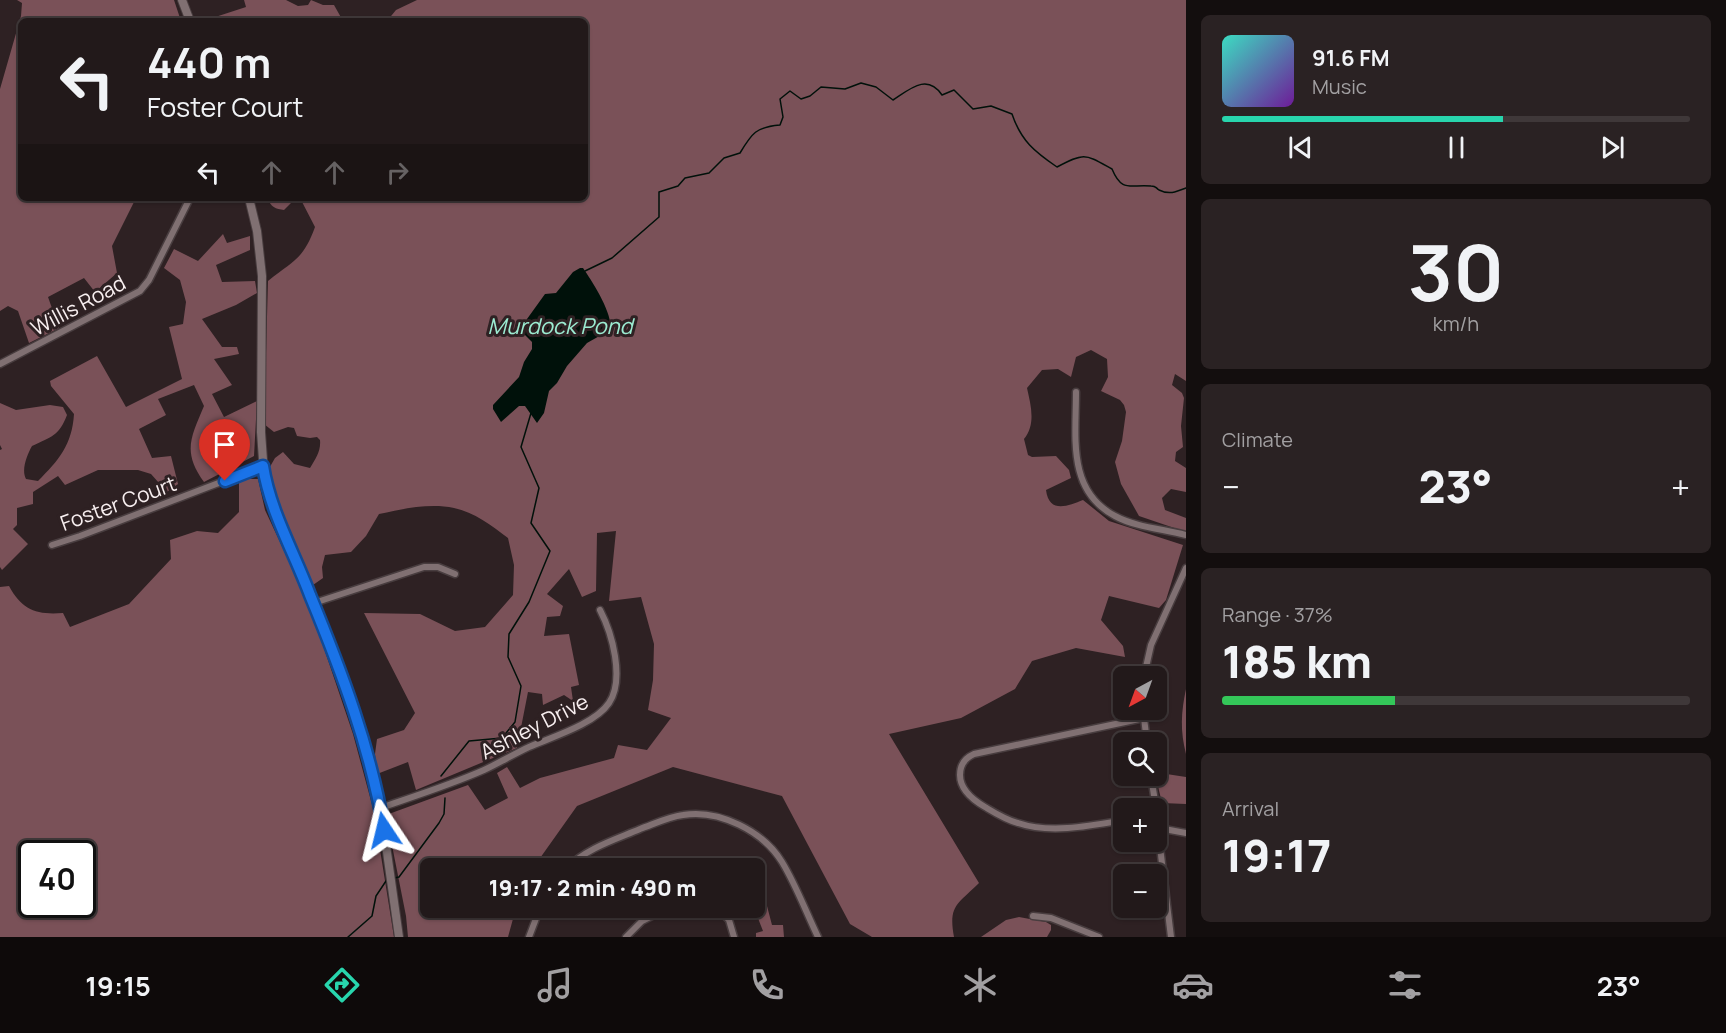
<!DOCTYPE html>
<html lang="en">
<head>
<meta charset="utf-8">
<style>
  body { margin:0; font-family:Manrope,sans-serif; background:#2a2223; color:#f1f3f6; height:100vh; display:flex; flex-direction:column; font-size:22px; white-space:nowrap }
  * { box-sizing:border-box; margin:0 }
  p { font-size:20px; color:#a2a0a2 }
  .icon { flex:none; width:33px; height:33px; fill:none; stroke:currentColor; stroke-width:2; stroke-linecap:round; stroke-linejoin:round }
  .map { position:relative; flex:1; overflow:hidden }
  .details { display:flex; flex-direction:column; gap:15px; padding:15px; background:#130e0e; width:540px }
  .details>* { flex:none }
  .banner { position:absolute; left:18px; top:18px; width:570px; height:183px; border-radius:9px; box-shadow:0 2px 4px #0004,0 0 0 2px #3f3839; background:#22191a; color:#f1f3f6; overflow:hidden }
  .needle { width:39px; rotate:221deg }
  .controls { position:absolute; left:1113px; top:666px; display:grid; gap:12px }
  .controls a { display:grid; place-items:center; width:54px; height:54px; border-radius:9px; background:#22191a; box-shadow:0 2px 4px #0004,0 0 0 2px #3f3839; font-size:30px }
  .speed { position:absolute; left:18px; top:840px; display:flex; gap:12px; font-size:30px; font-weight:700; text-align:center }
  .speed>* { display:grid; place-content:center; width:78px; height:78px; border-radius:50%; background:#22191a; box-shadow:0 2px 4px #0004,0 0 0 2px #3f3839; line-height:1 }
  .speed .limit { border:3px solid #111; border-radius:9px; background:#fff; color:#111 }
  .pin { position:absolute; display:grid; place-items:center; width:51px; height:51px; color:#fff; margin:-62px -26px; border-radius:50% 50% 50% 0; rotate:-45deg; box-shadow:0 0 6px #0007 }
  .pin .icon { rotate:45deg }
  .me { position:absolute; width:66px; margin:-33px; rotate:350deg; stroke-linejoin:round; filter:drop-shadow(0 0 4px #0008) }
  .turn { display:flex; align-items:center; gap:21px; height:126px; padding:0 30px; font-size:27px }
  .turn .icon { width:78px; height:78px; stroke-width:2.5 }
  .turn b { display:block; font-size:42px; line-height:51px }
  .lanes { display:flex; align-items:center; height:57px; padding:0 30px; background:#0003; justify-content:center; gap:30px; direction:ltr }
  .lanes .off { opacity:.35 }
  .big { font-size:45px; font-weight:800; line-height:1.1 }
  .details .widget { flex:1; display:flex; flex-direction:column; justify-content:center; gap:9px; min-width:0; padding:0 21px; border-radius:9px; background:#2a2223 }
  .details .dial { align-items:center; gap:0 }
  .dial b { font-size:78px; line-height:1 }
  .song { display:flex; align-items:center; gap:18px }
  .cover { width:72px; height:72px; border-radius:9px; background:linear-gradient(135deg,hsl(170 70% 55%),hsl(280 70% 35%)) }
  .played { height:6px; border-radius:3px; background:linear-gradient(90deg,#28d5ad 60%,#3f3839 60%) }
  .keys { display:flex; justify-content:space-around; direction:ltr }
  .heat { display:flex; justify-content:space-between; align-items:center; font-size:33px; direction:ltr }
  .charge { height:9px; border-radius:4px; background:linear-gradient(90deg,#34c759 37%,#3f3839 0) }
  .trip { position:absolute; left:420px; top:858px; width:345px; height:60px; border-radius:9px; background:#22191a; box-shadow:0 2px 4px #0004,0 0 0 2px #3f3839; font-weight:800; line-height:60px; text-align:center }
  .tab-bar { display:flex; height:96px; justify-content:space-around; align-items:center; background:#0e0a0a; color:#a2a0a2 }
  .tab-bar .icon { width:42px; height:42px }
  .tab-bar .current { color:#28d5ad }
  .tab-bar b { font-size:27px; color:#f1f3f6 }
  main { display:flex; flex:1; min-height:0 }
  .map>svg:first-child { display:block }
  .forest { fill:#7a5158; fill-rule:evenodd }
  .water { fill:#00110a }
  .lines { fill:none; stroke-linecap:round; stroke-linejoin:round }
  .stream { stroke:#00110a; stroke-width:1.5 }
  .minor-casing { stroke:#483d3f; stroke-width:9 }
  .tertiary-casing { stroke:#483d3f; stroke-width:10 }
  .minor { stroke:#807072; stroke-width:6 }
  .tertiary { stroke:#807072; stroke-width:8 }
  .route-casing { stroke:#114b97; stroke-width:15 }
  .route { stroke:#1a73e8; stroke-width:10 }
  .labels { text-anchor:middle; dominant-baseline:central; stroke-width:6; stroke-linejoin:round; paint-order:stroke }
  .street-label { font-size:21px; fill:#f8eff0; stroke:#2e2123 }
  .water-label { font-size:22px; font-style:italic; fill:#9cecd2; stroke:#2e2123 }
</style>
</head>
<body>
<main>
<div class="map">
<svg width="1186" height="937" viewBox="0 0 1186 937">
  <rect width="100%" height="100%" fill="#2e2123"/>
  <g class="forest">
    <path d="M 17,0 L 174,0 L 181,21 L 21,21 L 21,198 L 136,198 L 112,246 L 117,273 L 95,292 L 84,278 L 48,297 L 59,328 L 29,343 L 18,311 L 8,306 L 0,311 L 0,89 L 21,16 L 22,3 Z"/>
    <path d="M 244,0 L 286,0 L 298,6 L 308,5 L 311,0 L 323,5 L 334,5 L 343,21 L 203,21 L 246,7 Z"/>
    <path d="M 417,0 L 1186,0 L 1186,381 L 1175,374 L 1172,385 L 1182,393 L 1184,398 L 1181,426 L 1183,447 L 1176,452 L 1175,461 L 1186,468 L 1186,492 L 1171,489 L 1162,498 L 1165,510 L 1186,518 L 1186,532 L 1139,516 L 1121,484 L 1115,462 L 1122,441 L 1126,412 L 1124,405 L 1120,400 L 1101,391 L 1108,377 L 1107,359 L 1091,350 L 1076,357 L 1071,377 L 1058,369 L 1042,370 L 1027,388 C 1031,406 1036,424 1024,439 L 1028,455 L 1032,457 L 1056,456 L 1069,470 L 1071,478 L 1046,490 C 1049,514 1068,506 1083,500 L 1109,521 L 1183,545 L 1166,600 L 1159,608 L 1109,596 L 1101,620 L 1123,646 L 1125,657 L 1076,648 L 1032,661 L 1015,689 L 961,718 L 889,734 L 979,883 C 958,904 948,905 954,937 L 872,937 L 850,924 L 782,796 L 673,767 L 577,806 L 533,868 L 430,868 L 430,908 L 516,908 L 508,937 L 408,937 L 406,916 L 386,815 L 468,785 L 485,810 L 508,798 L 497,773 L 507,767 L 520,788 L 540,778 L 614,758 L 618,745 L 647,750 L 671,718 L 648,710 L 653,680 L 654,644 L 641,597 L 609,601 L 616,531 L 597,533 L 596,591 L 582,597 L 569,569 L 547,594 L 563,606 L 560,616 L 547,617 L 544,636 L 569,634 L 579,685 L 571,687 L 573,701 L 564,695 L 543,705 L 542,694 L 528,692 L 517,748 L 416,790 L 408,762 L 377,774 L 375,754 L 377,739 L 404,730 L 415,713 L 364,613 L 420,614 L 455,631 L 485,627 L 513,595 L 514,565 L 508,538 C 492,526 474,512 454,508 C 429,503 403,509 379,514 L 366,536 L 351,552 L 325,555 L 322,567 L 323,578 L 313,585 L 288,530 L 267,472 L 275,458 L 283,452 L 294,464 L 310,468 C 316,458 321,451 320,440 L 317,437 L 310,438 L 297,436 L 294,428 L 288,427 L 274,432 L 264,424 L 268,281 C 294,260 303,260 315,227 L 300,198 L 585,198 L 585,21 L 387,21 L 396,10 Z"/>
    <path d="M 268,198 L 296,198 L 284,210 C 276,209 270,207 268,198 Z"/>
    <path d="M 223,234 L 227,243 L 250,236 L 250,250 L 216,265 L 222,282 L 255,281 L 257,293 L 236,305 L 202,319 L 222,347 L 237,347 L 239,354 L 214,359 L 232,385 L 212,394 L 224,417 L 257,401 L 254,456 L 204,482 C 182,452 191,437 204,406 L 194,385 L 158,399 L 166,415 L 139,429 L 152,458 L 171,456 L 178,484 L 167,492 L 151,474 L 138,470 L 98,470 L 65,485 L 58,476 L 33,492 L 33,504 L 17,508 L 17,525 L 13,529 L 28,544 L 2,570 L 0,567 L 0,450 L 2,449 L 0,445 L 0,403 L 16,410 L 50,405 L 63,407 L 67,415 C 59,436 51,437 32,446 C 27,455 21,470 26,479 L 38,481 C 59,460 72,445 74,414 L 51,386 L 50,381 L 97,356 L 126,407 L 182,379 L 169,327 L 183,324 L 186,302 L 180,280 L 164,268 L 174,249 L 198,261 Z"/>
    <path d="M 239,479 L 258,479 L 265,510 L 309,604 L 353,734 L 374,812 L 394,937 L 0,937 L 0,587 L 9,586 C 22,610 36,615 63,613 L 70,627 L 129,604 L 171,559 L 170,540 L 197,531 L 218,533 L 239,512 ZM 32,854 L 82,854 L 82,904 L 32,904 Z"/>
    <path d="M 1186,689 L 1186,754 C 1180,731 1181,712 1186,689 Z"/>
    <path d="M 1160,773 L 1186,777 L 1186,804 L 1162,803 L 1157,782 Z"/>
    <path d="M 755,876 L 762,887 L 772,925 L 783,925 L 784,937 L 756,937 L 756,933 L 763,931 L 754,908 Z"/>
    <path d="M 1019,917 L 1046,922 L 1051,925 L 1051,930 L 1047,937 L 981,937 L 1006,920 Z"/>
  </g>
  <path class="water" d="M 580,268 L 583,268 C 592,281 614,315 610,330 L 587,343 L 567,366 L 557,383 L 549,391 L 544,413 L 537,423 L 525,406 L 519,406 L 501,422 L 493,409 L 493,405 L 519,377 L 524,362 L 532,349 L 532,342 L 524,334 L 527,319 L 545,294 L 556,293 L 573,272 Z"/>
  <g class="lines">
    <g class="stream">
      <path d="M 585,271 L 612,258 L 659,217 L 659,192 L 678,186 L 685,178 L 709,173 L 724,158 L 740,153 C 752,133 756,127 780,125 L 783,117 L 780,99 L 790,91 L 801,99 L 810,96 L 821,87 L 845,89 L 861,83 L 876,87 L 893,100 C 910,89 927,73 942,95 L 954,90 L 973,109 L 991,106 L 1012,114 C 1021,141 1035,152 1057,167 C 1085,152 1085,154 1112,169 C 1122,193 1130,184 1151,186 C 1156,186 1155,187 1159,190 C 1169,195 1176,192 1186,188"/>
      <path d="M 441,776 L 469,741 L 502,738 L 515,722 L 521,686 L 508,657 L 509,634 L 529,602 L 550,551 L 531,523 L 539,488 L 521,447 L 531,413"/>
      <path d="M 394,878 L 399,877 L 439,823 L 444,814 L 445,798"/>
      <path d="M 348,937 L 372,916 L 376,896 L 386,881"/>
    </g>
    <g class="minor-casing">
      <g id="minor">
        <path d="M 0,364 L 140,291 L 149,280 L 190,198"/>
        <path d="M 1076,392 C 1076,437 1067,491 1115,516 C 1135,527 1163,529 1186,535"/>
        <path d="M 52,545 L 80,536 L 263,466"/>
        <path d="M 314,603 L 424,567 L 438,567 L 455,574"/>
        <path d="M 1144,676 L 1151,645 L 1186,568"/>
        <path d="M 1143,710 L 1147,742"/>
        <path d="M 1151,776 L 1156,808"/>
        <path d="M 380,808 C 415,796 450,785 484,770 C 499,763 514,754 529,747 C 552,737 595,724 609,703 C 625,679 612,633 600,610"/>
        <path d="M 1156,814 L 1171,937"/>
        <path d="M 1124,820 C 1090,826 1050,834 1018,823 C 1006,820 995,813 985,807 C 973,800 960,790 960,775 C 960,765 965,758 974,754 L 1144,718"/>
        <path d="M 1159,828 L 1186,833"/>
        <path d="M 567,868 C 587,848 614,840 640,829 C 654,824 668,817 683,815 C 719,809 763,831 782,862 C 796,885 806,912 818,937"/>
        <path d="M 717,908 L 729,920 L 734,937"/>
        <path d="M 1033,916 L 1051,918 L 1099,937"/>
        <path d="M 529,937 L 540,908"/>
        <path d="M 626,937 L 642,921 L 668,908"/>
      </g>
    </g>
    <g class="tertiary-casing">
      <g id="tertiary">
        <path d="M 182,0 L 190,21"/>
        <path d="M 249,198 L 257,231 L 262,276 L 261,432 L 264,474 L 274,508 L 331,648 L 369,762 L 382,817 L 399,937"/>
      </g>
    </g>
    <use href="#minor" class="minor"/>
    <use href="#tertiary" class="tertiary"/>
  </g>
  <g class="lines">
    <g class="route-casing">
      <path id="route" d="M 225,481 L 263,466 C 270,511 294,552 310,595 C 341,670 371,749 384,830"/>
    </g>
    <use href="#route" class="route"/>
  </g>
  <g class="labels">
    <g class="street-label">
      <text transform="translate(78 305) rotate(-28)">Willis Road</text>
      <text transform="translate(118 503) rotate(-20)">Foster Court</text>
      <text transform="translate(534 726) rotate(-27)">Ashley Drive</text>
    </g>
    <g class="water-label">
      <text x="560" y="326">Murdock Pond</text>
    </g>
  </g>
</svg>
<div class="controls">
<a><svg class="needle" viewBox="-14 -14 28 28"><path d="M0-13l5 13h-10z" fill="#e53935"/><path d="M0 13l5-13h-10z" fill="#a2a0a2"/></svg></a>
<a><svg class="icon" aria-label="search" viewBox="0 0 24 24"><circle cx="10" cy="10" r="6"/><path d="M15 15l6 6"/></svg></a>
<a>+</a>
<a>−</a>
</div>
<div class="speed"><div class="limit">40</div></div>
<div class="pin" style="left:225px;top:481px;background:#d93025"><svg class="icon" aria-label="arrive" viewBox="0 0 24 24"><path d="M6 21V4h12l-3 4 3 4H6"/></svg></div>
<svg class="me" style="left:384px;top:830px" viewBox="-20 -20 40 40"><path d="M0-17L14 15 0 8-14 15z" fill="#1a73e8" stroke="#fff" stroke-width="4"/></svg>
<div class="trip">19:17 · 2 min · 490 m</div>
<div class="banner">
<div class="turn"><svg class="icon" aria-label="left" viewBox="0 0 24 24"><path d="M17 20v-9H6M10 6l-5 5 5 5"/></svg><div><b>440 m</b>Foster Court</div></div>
<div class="lanes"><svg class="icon" aria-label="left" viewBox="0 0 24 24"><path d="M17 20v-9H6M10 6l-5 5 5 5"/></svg><svg class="icon off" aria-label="ahead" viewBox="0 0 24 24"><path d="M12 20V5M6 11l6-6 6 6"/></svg><svg class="icon off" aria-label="ahead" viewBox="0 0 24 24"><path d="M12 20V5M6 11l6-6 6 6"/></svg><svg class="icon off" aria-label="right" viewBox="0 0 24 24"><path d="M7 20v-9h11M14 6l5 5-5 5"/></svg></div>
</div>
</div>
<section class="details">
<div class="widget">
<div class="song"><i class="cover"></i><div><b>91.6 FM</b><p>Music</p></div></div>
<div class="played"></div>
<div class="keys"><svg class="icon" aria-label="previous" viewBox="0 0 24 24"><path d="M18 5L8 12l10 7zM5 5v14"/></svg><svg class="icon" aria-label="pause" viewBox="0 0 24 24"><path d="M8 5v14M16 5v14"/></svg><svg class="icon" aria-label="next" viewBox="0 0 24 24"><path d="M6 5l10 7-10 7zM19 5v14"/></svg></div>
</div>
<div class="widget dial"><b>30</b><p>km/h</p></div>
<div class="widget"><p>Climate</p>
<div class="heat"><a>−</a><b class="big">23°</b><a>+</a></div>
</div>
<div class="widget"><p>Range · 37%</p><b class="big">185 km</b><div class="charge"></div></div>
<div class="widget"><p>Arrival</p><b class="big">19:17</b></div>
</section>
</main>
<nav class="tab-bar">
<b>19:15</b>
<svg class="icon current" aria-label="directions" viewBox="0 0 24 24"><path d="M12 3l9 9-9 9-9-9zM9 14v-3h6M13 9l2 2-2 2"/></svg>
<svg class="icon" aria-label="music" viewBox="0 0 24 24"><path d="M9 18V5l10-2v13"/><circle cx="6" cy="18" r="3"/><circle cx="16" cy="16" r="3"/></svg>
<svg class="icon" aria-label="phone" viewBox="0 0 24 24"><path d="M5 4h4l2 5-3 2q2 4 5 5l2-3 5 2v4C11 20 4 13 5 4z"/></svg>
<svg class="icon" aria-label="climate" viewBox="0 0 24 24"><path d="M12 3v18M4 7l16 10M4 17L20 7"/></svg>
<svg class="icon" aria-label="car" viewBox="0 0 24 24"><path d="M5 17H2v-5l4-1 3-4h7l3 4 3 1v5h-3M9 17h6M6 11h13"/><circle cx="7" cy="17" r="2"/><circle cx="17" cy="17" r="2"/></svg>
<svg class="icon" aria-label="filters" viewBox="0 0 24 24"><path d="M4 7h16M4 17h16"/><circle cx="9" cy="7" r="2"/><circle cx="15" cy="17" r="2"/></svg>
<b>23°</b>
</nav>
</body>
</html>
